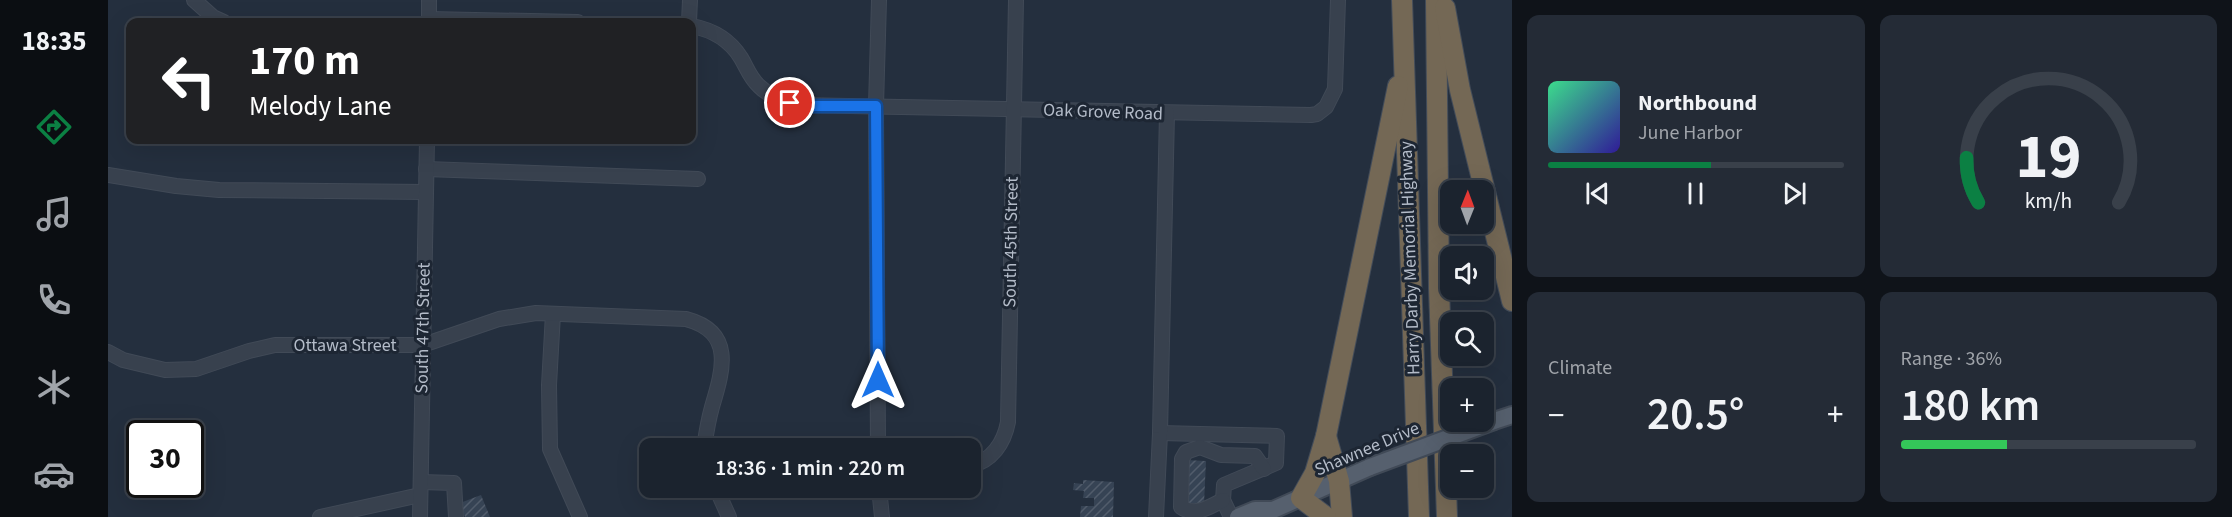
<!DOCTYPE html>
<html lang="en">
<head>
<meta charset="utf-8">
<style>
  body { margin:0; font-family:"Source Sans 3",sans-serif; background:#242b36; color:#f1f3f6; height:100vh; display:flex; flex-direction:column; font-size:22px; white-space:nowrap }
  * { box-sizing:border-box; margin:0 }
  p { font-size:20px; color:#a0a4aa }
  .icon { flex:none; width:33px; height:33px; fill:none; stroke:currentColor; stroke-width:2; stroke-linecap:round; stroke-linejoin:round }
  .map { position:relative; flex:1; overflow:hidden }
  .drawer { display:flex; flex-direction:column; gap:15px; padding:15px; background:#0f1319; width:720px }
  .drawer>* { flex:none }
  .hud { position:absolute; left:18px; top:18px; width:570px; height:126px; border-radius:12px; box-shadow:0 6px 24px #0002,0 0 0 2px #39404a; background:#202124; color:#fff; overflow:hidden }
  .needle { width:39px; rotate:1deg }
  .fabs { position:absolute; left:1332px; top:180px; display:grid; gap:12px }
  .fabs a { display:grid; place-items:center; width:54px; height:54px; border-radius:12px; background:#1b232e; box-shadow:0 6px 24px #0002,0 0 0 2px #39404a; font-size:30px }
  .speed { position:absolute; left:18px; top:420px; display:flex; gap:12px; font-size:30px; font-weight:700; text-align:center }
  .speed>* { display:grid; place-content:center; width:78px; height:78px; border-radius:50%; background:#1b232e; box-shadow:0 6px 24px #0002,0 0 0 2px #39404a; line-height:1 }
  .speed .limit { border:3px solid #111; border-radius:9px; background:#fff; color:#111 }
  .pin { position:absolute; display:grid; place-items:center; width:51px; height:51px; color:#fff; margin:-26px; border:3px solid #fff; border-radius:50%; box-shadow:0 2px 6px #0007 }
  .me { position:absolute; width:66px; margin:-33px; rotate:0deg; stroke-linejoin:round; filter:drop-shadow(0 0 4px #0008) }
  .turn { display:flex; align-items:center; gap:21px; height:126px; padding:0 24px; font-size:27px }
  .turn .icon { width:78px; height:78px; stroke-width:2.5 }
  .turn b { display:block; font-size:42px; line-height:51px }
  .big { font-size:45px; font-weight:600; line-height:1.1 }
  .drawer .tile { flex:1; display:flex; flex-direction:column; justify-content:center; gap:9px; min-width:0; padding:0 21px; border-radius:12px; background:#242b36 }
  .drawer .dial { align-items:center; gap:0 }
  .dial svg { height:156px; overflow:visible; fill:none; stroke:#39404a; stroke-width:7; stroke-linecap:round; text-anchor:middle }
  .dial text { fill:#f1f3f6; stroke:none }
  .song { display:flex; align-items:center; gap:18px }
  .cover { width:72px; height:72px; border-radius:9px; background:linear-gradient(135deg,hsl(150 70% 55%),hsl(250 70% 35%)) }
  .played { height:6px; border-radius:3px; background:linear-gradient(90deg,#0b8043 55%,#39404a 55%) }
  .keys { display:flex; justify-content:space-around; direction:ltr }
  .heat { display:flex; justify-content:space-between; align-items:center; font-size:33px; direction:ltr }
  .charge { height:9px; border-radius:4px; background:linear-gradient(90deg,#34c759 36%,#39404a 0) }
  .drawer .tiles { flex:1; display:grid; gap:15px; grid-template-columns:repeat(2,1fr) }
  .trip { position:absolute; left:531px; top:438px; width:342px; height:60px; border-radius:12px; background:#1b232e; box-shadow:0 6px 24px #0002,0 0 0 2px #39404a; font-weight:600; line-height:60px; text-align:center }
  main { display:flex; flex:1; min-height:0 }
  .menu { display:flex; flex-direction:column; width:108px; justify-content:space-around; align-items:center; background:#0b0e12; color:#a0a4aa }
  .menu .icon { width:42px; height:42px }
  .menu .selected { color:#0b8043 }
  .menu b { font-size:27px; color:#f1f3f6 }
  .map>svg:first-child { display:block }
  .building { fill:url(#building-hatch) }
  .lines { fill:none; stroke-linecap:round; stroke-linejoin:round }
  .minor-casing { stroke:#414a57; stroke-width:16 }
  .major-casing { stroke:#414a57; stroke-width:20 }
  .highway-casing { stroke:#434c59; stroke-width:22 }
  .minor { stroke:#38414e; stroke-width:14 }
  .major { stroke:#56606e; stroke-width:16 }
  .highway { stroke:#746855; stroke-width:20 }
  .major-bridge-casing { stroke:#414a57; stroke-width:20; stroke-linecap:butt }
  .major-bridge { stroke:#56606e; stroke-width:16 }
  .route-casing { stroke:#114b97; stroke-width:15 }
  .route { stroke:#1a73e8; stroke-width:10 }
  .labels { text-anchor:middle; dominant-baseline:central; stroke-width:6; stroke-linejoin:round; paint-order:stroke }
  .street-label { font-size:18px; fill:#b4bcc9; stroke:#1d2633 }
</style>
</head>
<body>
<main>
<nav class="menu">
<b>18:35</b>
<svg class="icon selected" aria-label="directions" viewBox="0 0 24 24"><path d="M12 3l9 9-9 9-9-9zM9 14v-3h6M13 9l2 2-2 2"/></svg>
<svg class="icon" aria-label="music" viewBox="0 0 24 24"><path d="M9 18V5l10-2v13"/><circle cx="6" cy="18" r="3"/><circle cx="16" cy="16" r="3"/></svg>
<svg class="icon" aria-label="phone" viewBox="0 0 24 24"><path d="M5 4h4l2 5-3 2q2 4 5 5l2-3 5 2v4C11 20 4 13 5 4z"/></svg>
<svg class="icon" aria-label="climate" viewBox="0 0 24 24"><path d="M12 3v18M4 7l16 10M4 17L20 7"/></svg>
<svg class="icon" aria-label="car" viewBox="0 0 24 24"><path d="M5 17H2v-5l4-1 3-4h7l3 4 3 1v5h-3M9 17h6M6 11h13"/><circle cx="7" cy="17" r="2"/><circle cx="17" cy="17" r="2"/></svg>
</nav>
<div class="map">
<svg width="1404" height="517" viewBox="0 0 1404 517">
  <defs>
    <pattern id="building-hatch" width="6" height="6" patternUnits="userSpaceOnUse" patternTransform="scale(1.5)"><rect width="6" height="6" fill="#364354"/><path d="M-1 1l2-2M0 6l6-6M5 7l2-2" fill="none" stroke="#515c6b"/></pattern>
  </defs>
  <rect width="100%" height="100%" fill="#242f3e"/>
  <g class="building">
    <path d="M 1078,460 L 1098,461 L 1096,504 L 1076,503 Z"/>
    <path d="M 975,480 L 1006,482 L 1005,517 L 972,517 L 973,506 L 986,506 L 986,498 L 975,498 L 976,491 L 965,490 L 966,483 L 975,484 Z"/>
    <path d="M 373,495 L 382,517 L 357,517 L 352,503 Z"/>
  </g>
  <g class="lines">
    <g class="minor-casing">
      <g id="minor">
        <path d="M 86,0 L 105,17 L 116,22"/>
        <path d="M 321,19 L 470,22"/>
        <path d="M 321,22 L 321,0"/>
        <path d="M 581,22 L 582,0"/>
        <path d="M 584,26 C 605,30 622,40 633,58 C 639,68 642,78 651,86 C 661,96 675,102 689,105 L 1203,115 L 1209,114 L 1218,107 L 1227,89 L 1230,0"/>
        <path d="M 318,169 L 590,179"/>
        <path d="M 0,175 L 68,186 L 111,190 L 318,192"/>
        <path d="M 445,314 L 441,385 L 442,449 L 472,517"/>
        <path d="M 0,352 L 15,360 L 57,370 L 88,369 L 141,351 L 167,345 L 315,345 L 391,319 L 428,313 L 578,319 C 627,332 615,370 604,407 C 600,421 598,434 596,448"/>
        <path d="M 1052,433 L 1169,436 L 1168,463 L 1116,485 L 1115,500 L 1123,517"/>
        <path d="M 770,448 L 768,106 L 771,0"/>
        <path d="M 862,466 C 884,461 896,443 900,422 L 908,0"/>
        <path d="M 313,482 L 346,483 L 348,517"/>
        <path d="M 608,488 L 621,517"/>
        <path d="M 771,488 L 774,517"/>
        <path d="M 1115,500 C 1101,507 1087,517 1073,507 L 1074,459 L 1078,452 L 1092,447 L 1113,455 L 1147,456 L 1156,469"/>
        <path d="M 212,517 L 312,495"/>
        <path d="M 312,517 L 319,140"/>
        <path d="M 1048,517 L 1052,433 L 1059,113"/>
      </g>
    </g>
    <g class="major-casing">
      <g id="major">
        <path d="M 1386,421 L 1404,415"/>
        <path d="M 1130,517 L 1147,510 L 1165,510 L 1262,467"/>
      </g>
    </g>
    <g class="highway-casing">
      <g id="highway">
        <path d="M 1294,0 L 1311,517"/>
        <path d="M 1328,0 L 1331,288 L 1339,517"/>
        <path d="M 1337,8 L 1352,90 L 1404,301"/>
        <path d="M 1218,436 L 1231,481 L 1234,517"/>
        <path d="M 1218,517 L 1193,498 L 1207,473 L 1218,436 L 1290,86"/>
      </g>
    </g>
    <use href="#minor" class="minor"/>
    <use href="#major" class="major"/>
    <use href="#highway" class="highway"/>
    <g class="major-bridge-casing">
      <path id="major-bridge" d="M 1262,467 L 1386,421"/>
    </g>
    <use href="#major-bridge" class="major-bridge"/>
  </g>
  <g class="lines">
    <g class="route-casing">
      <path id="route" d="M 682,103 L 699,106 L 768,106 L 770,380"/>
    </g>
    <use href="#route" class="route"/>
  </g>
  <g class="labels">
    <g class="street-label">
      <text transform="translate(995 112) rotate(2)">Oak Grove Road</text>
      <text transform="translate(903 242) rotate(-89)">South 45th Street</text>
      <text transform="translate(1302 258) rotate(-92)">Harry Darby Memorial Highway</text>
      <text transform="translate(315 328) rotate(-89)">South 47th Street</text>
      <text x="237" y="345">Ottawa Street</text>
      <text transform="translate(1259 449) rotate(-23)">Shawnee Drive</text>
    </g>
  </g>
</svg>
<div class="fabs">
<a><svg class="needle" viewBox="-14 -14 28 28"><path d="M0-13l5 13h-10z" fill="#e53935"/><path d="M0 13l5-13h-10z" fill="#a0a4aa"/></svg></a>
<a><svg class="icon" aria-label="sound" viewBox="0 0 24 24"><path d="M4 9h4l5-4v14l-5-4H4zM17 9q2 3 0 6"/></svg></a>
<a><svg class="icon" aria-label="search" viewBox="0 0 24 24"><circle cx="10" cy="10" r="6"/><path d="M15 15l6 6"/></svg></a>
<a>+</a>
<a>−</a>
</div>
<div class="speed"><div class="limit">30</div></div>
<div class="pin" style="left:682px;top:103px;background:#d93025"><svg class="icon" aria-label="arrive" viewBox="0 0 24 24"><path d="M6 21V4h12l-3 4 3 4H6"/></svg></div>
<svg class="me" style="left:770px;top:380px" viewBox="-20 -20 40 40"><path d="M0-17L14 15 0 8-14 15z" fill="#1a73e8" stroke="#fff" stroke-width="4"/></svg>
<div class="trip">18:36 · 1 min · 220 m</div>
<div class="hud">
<div class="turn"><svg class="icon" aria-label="left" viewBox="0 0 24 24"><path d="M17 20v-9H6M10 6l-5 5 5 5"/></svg><div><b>170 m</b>Melody Lane</div></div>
</div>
</div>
<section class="drawer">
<div class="tiles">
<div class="tile">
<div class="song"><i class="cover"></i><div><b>Northbound</b><p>June Harbor</p></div></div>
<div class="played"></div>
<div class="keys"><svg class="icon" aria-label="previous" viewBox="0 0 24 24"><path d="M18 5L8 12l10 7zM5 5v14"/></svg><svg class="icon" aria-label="pause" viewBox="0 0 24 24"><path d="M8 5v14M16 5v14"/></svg><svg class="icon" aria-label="next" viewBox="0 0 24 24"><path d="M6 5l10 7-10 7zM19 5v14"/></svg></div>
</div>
<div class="tile dial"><svg viewBox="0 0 100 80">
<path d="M14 69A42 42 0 1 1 86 69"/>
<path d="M14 69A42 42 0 0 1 8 46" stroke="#0b8043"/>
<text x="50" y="56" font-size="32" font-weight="700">19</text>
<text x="50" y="72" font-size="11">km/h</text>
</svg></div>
<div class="tile"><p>Climate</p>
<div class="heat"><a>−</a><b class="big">20.5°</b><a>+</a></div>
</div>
<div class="tile"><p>Range · 36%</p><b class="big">180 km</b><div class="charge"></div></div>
</div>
</section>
</main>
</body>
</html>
